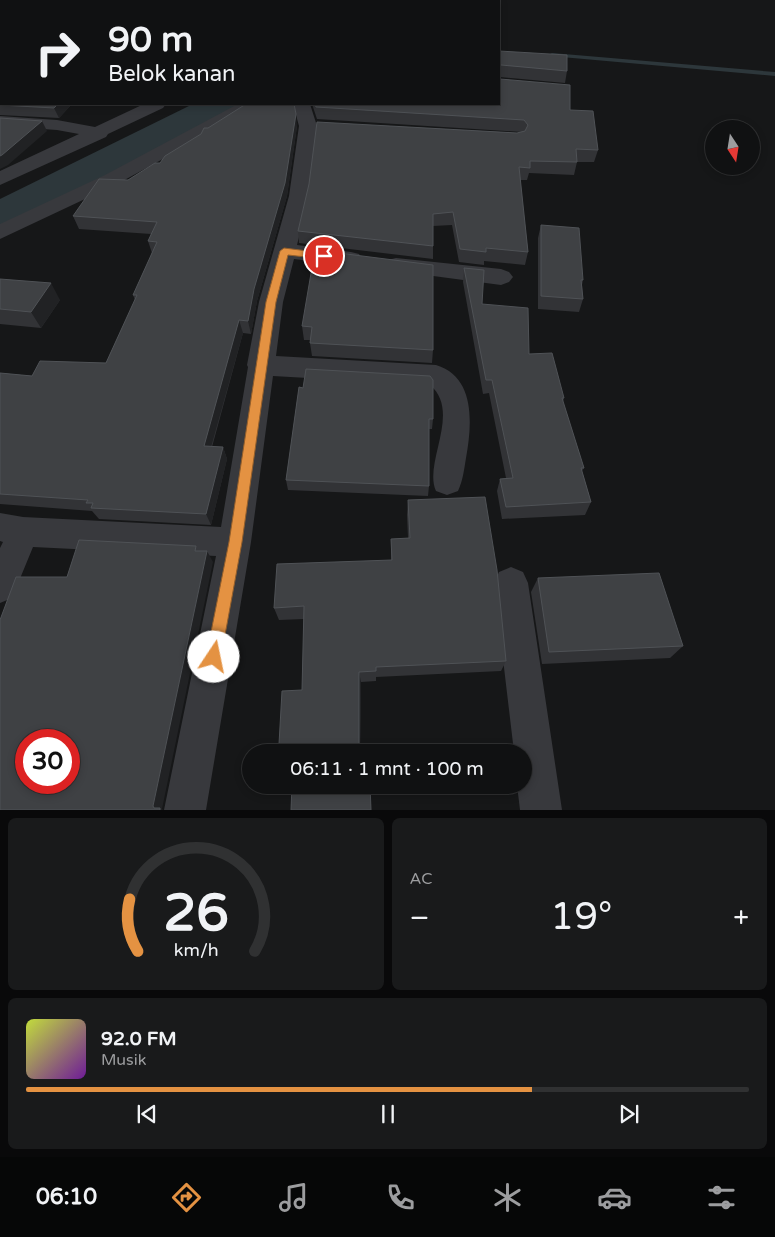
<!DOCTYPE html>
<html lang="id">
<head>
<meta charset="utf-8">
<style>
  body { margin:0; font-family:"Varela Round",sans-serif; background:#191a1b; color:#f1f3f6; height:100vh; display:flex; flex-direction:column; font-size:19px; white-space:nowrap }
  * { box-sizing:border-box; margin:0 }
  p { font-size:16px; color:#9c9d9f }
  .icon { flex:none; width:28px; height:28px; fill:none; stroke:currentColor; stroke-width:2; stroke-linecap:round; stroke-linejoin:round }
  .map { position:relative; height:810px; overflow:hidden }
  .side { display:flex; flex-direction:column; gap:8px; padding:8px; background:#09090a; flex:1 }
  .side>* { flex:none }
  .hud { position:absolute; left:0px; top:0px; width:500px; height:105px; box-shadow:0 2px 8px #0003,0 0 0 1px #303132; background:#101112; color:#f1f3f6; overflow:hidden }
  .needle { width:32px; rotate:168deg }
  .controls { position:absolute; left:705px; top:120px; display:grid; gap:10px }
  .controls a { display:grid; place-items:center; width:55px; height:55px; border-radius:50%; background:#101112; box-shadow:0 2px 8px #0003,0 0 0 1px #303132; font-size:25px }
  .speed { position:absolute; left:15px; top:729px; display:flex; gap:10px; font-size:25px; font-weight:700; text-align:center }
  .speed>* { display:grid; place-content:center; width:65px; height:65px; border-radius:50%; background:#101112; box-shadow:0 2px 8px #0003,0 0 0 1px #303132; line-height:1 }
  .speed .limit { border:8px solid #d22; background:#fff; color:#111 }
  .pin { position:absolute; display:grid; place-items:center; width:42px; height:42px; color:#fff; margin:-21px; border:2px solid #fff; border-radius:50%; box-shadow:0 1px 5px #0007 }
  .me { position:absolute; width:55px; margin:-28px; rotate:11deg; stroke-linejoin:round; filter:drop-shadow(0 0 4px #0008) }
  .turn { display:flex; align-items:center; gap:18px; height:105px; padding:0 25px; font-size:22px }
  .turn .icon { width:65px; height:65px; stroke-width:2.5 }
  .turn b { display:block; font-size:35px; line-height:42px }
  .big { font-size:38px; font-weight:600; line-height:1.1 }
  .side .widget { flex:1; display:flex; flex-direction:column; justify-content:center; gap:8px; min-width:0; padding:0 18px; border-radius:8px; background:#191a1b }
  .side .dial { align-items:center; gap:0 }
  .dial svg { height:130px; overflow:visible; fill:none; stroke:#303132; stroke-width:7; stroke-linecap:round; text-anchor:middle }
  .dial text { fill:#f1f3f6; stroke:none }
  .song { display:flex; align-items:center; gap:15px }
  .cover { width:60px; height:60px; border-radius:8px; background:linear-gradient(135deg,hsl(70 70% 55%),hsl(280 70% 35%)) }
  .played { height:5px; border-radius:2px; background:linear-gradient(90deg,#e49242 70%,#303132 70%) }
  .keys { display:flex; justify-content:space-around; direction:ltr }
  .heat { display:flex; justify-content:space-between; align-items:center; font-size:28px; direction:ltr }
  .side .tiles { flex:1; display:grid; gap:8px; grid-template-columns:1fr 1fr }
  .widget:last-child { grid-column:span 2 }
  .trip { position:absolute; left:242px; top:744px; width:290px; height:50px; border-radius:25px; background:#101112; box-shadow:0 2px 8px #0003,0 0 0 1px #303132; font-weight:600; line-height:50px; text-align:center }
  .dock { display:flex; height:80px; justify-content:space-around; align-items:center; background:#060707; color:#9c9d9f }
  .dock .icon { width:35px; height:35px }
  .dock .active { color:#e49242 }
  .dock b { font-size:22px; color:#f1f3f6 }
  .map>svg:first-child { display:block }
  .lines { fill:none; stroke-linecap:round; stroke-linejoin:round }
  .stream { fill:#2d373b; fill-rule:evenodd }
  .river { fill:#2d373b; fill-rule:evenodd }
  .street { fill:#38393d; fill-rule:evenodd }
  .wall { fill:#323336 }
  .shaded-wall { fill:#212224 }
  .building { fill:#3f4144; stroke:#4f5256; fill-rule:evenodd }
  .route { fill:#e49242; stroke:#945f2b }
</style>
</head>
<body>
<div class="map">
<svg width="775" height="810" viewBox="0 0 775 810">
  <rect width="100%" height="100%" fill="#161718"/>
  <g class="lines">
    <path class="stream" d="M 552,53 L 775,72 L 775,76 L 550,56 L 550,54 Z"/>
    <g class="river">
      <path d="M 433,0 L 468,0 L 433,1 Z"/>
      <path d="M 193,104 L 246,104 L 240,113 L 18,230 L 0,234 L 0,199 Z"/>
    </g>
    <g class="street">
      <path d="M 227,0 L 264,0 L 265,1 L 228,1 Z"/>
      <path d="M 144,104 L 166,104 L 163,108 L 108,134 L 106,137 L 0,185 L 0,171 L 79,134 L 57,130 L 0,126 L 0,116 L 57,120 L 95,127 Z"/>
      <path d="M 238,104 L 259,104 L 256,108 L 119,183 L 0,239 L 0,224 L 105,175 Z"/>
      <path d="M 293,104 L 310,104 L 317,126 L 309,196 L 297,245 L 351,252 L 359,254 L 362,259 L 359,264 L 351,266 L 294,259 L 283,302 L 276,356 L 436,365 C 476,377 472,425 466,458 C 464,470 463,480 458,491 L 447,495 L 436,491 C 423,463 462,412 430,385 L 273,376 L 251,542 L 206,810 L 164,810 L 216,556 L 33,547 L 12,598 L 0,603 L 0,548 L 3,542 L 0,541 L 0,513 L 23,517 L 221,527 L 248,367 L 247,365 L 259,302 L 289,196 L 299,126 Z"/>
      <path d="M 396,258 L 501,269 L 509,272 L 513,277 L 509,282 L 501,285 L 388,270 L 385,265 L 388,260 Z"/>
      <path d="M 511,567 L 523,572 L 528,583 L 562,810 L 520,810 L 517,785 L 524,785 L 524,752 L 514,752 L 494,583 L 499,572 Z"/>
    </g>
  </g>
  <g class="wall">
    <path d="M 0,0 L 123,0 L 122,1 L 1,1 L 72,104 L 59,118 L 0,115 Z"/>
    <path d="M 499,51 L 567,71 L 565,83 L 500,77 L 500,79 L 570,110 L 598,150 L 594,162 L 577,162 L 574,175 L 529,173 L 527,180 L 520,180 L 528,252 L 525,265 L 484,261 L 484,265 L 459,262 L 452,225 L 433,226 L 433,259 L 299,243 L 298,231 L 517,133 L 522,132 L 317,119 L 312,104 L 499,104 Z"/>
    <path d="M 297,126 L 287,196 L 257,301 L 251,334 L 243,333 L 212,447 L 223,447 L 227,459 L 211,525 L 99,519 L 92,511 L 0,504 L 0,373 L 32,376 L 106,363 L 135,300 L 133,295 L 152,253 L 148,241 L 151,234 L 79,229 L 73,216 L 128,180 L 160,163 Z"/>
    <path d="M 541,225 L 583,280 L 582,285 L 583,299 L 579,312 L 538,309 L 538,238 Z"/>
    <path d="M 433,265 L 433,350 L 432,363 L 312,356 L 310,343 L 310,340 L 304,340 L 302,326 Z"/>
    <path d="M 464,268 L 482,304 L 529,354 L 564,398 L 563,402 L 584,468 L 582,471 L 591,502 L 585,515 L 502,519 L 497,491 L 500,479 L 506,478 L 489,393 L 483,394 L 463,282 Z"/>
    <path d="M 0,279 L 60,300 L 41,328 L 0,324 Z"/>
    <path d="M 299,387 L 433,419 L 432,429 L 429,429 L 429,486 L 428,496 L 288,490 L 286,480 Z"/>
    <path d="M 408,500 L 506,661 L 501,671 L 376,677 L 376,681 L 361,682 L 360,752 L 294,752 L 294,751 L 284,752 L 279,744 L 302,690 L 304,619 L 279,620 L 274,608 L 391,560 L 391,539 L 408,538 L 407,515 Z"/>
    <path d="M 538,578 L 683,646 L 670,658 L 542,664 L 531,592 Z"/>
  </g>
  <g class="shaded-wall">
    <path d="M 111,0 L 123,0 L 122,1 L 110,1 Z"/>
    <path d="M 58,104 L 72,104 L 59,118 L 54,108 Z"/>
    <path d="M 296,114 L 297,126 L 287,196 L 257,301 L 251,334 L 248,321 L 254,289 Z"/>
    <path d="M 42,121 L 47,131 L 8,165 L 0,169 L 0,156 Z"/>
    <path d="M 51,283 L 60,300 L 41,328 L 31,312 Z"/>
    <path d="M 239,320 L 243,333 L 208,458 L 204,446 Z"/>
    <path d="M 223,447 L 227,459 L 211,525 L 206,514 Z"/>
    <path d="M 207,551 L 213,562 L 162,809 L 163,810 L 158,810 L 154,808 L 153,806 Z"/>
    <path d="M 359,672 L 361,682 L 360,752 L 359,752 Z"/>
    <path d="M 370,785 L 371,785 L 371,810 Z"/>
  </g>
  <g class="building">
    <path d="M 0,0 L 111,0 L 110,1 L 1,1 L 1,104 L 58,104 L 54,108 L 0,105 Z"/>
    <path d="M 499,51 L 567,55 L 567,71 L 501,65 L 499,67 Z"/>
    <path d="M 499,67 L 500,79 L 570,85 L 570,110 L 593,111 L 598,150 L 576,149 L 577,162 L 530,161 L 530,168 L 519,167 L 528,252 L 486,248 L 486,252 L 460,249 L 453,212 L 433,214 L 433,246 L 298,231 L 309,184 L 317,122 L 517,133 L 525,131 L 528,125 L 524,120 L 316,107 L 315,104 L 499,104 Z"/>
    <path d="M 246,104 L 294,104 L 296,114 L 285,183 L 254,289 L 248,321 L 239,320 L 204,446 L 223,447 L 206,514 L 91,508 L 93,503 L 86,503 L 88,500 L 0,494 L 0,373 L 32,376 L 40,361 L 106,363 L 137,295 L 133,295 L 157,242 L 148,241 L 157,222 L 73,216 L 99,179 L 128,180 L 155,163 L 160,163 L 165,156 L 201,134 L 204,128 L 208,128 Z"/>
    <path d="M 0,118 L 42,121 L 2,155 L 0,156 Z"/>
    <path d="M 541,225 L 579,228 L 583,280 L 581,280 L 583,299 L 541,296 Z"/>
    <path d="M 315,250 L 433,265 L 433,350 L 310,343 L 312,327 L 302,326 Z"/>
    <path d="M 464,268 L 484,270 L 482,304 L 528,308 L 529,354 L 552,353 L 564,398 L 562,398 L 584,468 L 581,468 L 591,502 L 506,507 L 500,479 L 513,478 L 492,380 L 486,380 Z"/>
    <path d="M 0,279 L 51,283 L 31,312 L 0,309 Z"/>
    <path d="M 306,369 L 430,376 L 433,380 L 433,419 L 429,419 L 429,486 L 286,480 L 299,387 L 303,388 Z"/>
    <path d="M 485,497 L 497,570 L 506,661 L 376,667 L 376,671 L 359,672 L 359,752 L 294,752 L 294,744 L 279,744 L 282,691 L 302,690 L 304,606 L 274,608 L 277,564 L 392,560 L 391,539 L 410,538 L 408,500 Z"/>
    <path d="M 79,540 L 196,546 L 195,551 L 207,551 L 153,806 L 154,808 L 160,808 L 160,810 L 0,810 L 0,620 L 16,577 L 67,577 ZM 26,740 L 69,740 L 69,782 L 26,782 Z"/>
    <path d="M 659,573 L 683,646 L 549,652 L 538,578 Z"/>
    <path d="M 292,785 L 370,785 L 371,810 L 291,810 Z"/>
  </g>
  <path class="route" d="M 284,248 L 324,253 L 328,256 L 324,259 L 288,255 L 276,302 L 242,542 L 221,657 L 219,662 L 214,664 L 208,662 L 206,657 L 229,542 L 266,302 L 280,251 Z"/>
</svg>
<div class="controls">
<a><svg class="needle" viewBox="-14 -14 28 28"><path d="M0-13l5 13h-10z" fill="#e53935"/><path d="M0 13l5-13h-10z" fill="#9c9d9f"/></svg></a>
</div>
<div class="speed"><div class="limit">30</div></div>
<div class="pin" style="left:324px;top:256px;background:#d93025"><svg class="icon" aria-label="arrive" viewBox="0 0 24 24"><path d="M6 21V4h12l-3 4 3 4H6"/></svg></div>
<svg class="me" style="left:214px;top:657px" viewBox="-20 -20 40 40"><circle r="19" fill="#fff"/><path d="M0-13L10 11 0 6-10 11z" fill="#e49242"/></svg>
<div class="trip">06:11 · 1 mnt · 100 m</div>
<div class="hud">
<div class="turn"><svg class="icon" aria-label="right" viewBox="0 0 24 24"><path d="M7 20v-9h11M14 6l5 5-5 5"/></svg><div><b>90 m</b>Belok kanan</div></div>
</div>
</div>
<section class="side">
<div class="tiles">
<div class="widget dial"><svg viewBox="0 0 100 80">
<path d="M14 69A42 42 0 1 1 86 69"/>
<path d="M14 69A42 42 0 0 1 9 37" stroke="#e49242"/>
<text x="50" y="56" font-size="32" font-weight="700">26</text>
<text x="50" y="72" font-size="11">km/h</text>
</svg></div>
<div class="widget"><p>AC</p>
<div class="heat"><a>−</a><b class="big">19°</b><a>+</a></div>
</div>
<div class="widget">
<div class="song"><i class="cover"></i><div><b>92.0 FM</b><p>Musik</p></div></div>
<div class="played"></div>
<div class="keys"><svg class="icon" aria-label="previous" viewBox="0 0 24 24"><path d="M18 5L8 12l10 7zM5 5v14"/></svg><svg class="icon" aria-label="pause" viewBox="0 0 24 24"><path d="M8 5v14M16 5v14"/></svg><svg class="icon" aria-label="next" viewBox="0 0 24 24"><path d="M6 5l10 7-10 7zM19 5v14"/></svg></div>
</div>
</div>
</section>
<nav class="dock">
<b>06:10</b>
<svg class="icon active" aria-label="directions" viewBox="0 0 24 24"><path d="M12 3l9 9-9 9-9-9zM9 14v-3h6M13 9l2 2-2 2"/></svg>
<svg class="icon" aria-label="music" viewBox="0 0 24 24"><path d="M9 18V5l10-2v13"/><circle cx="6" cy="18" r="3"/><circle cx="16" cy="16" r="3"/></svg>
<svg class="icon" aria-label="phone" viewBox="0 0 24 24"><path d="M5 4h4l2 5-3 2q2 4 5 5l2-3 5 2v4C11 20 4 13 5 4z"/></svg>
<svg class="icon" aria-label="climate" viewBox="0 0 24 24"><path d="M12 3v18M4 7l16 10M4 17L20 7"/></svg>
<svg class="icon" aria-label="car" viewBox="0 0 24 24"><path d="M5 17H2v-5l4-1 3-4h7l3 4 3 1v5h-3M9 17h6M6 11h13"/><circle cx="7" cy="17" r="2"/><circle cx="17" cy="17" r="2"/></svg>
<svg class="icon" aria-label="filters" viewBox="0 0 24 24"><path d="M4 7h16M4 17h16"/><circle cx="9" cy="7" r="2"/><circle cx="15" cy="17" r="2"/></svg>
</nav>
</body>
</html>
